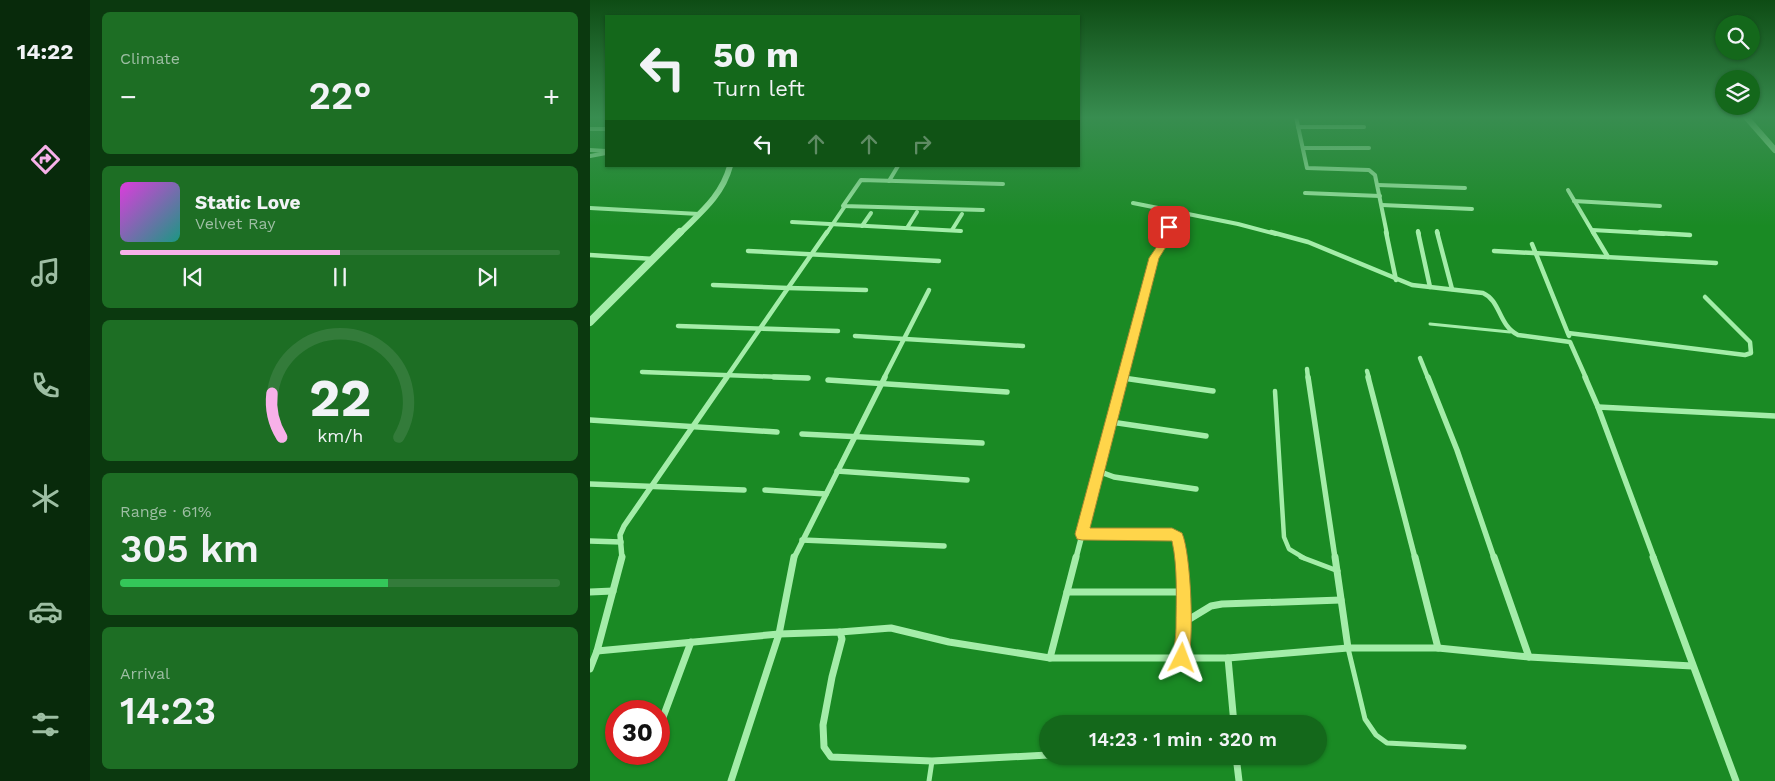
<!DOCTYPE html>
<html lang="en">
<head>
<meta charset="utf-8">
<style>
  body { margin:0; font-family:"Work Sans",sans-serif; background:#1d6e24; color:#f1f3f6; height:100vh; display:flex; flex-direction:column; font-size:19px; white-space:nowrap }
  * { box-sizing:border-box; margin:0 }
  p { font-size:16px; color:#9dbea3 }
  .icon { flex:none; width:28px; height:28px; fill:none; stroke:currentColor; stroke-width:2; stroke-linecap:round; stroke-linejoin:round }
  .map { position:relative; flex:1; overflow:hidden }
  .panel { display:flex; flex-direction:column; gap:12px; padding:12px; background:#0b390f; width:500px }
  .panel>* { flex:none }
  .banner { position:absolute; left:15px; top:15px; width:475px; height:152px; border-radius:0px; box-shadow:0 1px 4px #0004; background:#14681b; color:#f1f3f6; overflow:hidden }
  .tools { position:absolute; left:1125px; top:15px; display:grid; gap:10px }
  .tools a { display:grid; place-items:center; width:45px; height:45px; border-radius:50%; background:#14681b; box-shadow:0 1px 4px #0004; font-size:25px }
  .speed { position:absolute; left:15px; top:700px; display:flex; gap:10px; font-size:25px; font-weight:700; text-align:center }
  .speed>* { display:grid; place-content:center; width:65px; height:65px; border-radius:50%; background:#14681b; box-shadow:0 1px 4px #0004; line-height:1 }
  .speed .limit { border:8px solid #d22; background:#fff; color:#111 }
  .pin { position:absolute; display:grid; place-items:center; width:42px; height:42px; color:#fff; margin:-21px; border-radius:10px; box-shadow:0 2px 8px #0006 }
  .me { position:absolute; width:55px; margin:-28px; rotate:3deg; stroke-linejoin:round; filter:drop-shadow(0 0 4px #0008) }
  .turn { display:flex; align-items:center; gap:18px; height:105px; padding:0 25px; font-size:22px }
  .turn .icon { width:65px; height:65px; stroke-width:2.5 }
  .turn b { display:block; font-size:35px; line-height:42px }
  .lanes { display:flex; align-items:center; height:48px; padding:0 25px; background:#0003; justify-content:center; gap:25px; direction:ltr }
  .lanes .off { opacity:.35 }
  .big { font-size:38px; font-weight:600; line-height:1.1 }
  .panel .tile { flex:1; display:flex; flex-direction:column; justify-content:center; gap:8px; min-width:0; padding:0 18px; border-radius:8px; background:#1d6e24 }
  .panel .dial { align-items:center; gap:0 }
  .dial svg { height:130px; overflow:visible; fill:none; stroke:#337b3a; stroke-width:7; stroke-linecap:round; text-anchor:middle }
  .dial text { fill:#f1f3f6; stroke:none }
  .song { display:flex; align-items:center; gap:15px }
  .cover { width:60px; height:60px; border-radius:8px; background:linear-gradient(135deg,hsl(300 70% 55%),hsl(170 70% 35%)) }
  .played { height:5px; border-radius:2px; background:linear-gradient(90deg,#f7b1e9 50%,#337b3a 50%) }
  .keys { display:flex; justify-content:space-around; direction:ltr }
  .heat { display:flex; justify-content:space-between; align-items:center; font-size:28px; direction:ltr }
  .charge { height:8px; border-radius:4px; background:linear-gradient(90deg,#34c759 61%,#337b3a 0) }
  .trip { position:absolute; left:449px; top:715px; width:288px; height:50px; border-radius:25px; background:#14681b; box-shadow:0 1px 4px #0004; font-weight:600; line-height:50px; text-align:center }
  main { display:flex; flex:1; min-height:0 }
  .tab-bar { display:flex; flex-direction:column; width:90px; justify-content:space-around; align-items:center; background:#082a0b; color:#9dbea3 }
  .tab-bar .icon { width:35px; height:35px }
  .tab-bar .on { color:#f7b1e9 }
  .tab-bar b { font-size:22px; color:#f1f3f6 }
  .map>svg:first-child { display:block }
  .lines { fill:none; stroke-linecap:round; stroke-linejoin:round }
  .service-far2 { stroke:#a4eda9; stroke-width:3 }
  .service-far1 { stroke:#a4eda9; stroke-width:4.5 }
  .service { stroke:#a4eda9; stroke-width:5 }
  .minor-far3 { stroke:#a4eda9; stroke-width:4 }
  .minor-far2 { stroke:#a4eda9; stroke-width:4.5 }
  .minor-far1 { stroke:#a4eda9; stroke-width:5.5 }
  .minor { stroke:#a4eda9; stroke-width:7 }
  .tertiary-far1 { stroke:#a4eda9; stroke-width:6 }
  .tertiary { stroke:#a4eda9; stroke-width:8 }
  .route { fill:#ffd54a; stroke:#a68a30 }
</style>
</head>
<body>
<main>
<nav class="tab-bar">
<b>14:22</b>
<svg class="icon on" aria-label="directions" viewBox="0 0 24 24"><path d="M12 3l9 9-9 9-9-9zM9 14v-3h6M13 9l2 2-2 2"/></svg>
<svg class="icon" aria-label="music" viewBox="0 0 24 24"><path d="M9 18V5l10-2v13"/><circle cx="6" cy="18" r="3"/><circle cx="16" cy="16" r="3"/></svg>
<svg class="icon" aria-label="phone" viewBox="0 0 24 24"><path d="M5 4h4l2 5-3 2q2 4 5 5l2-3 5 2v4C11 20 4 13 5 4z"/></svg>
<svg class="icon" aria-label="climate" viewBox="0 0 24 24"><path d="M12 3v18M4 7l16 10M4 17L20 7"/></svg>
<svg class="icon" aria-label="car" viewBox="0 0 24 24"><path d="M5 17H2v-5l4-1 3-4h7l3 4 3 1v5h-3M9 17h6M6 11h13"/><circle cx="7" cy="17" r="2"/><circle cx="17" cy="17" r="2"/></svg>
<svg class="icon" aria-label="filters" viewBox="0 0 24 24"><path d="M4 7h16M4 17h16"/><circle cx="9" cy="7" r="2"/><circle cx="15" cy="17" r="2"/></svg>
</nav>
<section class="panel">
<div class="tile"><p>Climate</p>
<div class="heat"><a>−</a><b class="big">22°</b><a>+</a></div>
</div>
<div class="tile">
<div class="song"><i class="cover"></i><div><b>Static Love</b><p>Velvet Ray</p></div></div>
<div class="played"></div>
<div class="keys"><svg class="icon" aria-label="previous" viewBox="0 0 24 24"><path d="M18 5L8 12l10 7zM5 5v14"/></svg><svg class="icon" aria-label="pause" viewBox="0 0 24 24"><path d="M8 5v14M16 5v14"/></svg><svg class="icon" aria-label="next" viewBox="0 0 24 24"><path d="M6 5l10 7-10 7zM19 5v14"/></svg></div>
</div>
<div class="tile dial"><svg viewBox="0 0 100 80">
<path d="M14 69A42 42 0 1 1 86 69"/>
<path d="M14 69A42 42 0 0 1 8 42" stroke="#f7b1e9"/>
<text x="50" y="56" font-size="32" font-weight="700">22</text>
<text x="50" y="72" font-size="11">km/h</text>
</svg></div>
<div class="tile"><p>Range · 61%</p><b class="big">305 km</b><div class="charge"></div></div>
<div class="tile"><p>Arrival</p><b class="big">14:23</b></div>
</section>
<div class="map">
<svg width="1185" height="781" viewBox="0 0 1185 781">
  <rect width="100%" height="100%" fill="#1a8a24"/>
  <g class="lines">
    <path class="service-far2" d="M 840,324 L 920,332"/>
    <path class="service-far1" d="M 685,391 L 694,537 L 699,549 L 714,558"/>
    <g class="service">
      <path d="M 711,557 L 748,571"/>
      <path d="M 758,648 L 775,719 L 786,735 L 797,743 L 874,747"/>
      <path d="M 339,781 L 342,761"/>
    </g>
    <g class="minor-far3">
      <path d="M 706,117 L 717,168 L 779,170 L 785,175 L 797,234"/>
      <path d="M 708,127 L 774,127"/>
      <path d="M 0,129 L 16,129"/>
      <path d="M 713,148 L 779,148"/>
      <path d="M 0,150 L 16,151"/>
      <path d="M 0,156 L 16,153"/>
      <path d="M 299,181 L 308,166"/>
      <path d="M 788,185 L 875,188"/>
      <path d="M 978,190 L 1004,234"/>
      <path d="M 715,193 L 790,196"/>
      <path d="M 984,201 L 1070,206"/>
      <path d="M 543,203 L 648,224 L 686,234"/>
      <path d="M 792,205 L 882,209"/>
      <path d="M 0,208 L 109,214"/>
      <path d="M 393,210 L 253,206 L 271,180 L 413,184"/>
      <path d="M 202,222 L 371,231"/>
      <path d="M 272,226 L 281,213"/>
      <path d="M 317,228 L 327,212"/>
      <path d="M 362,230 L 372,214"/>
      <path d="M 1002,230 L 1074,234"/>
      <path d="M 828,231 L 829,234"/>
      <path d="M 847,231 L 848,234"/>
      <path d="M 236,234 L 255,206"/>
      <path d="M 577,234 L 584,211"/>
    </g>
    <g class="minor-far2">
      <path d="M 681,232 L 718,242 L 822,285 L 893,293 C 911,301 908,325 928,335 L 980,342 L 996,378"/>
      <path d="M 796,232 L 806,280"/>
      <path d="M 828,232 L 840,287"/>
      <path d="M 847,232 L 862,289"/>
      <path d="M 1003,232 L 1018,257"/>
      <path d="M 1050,232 L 1100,235"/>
      <path d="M 942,244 L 979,336"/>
      <path d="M 158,251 L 349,261"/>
      <path d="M 904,251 L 1126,263"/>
      <path d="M 0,255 L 64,259"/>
      <path d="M 123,285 L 198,288 L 136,378"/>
      <path d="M 198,288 L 237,232"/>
      <path d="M 198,288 L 276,290"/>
      <path d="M 88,326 L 248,331"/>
      <path d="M 978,333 L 1155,355 L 1161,353 L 1160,342 L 1115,297"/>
      <path d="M 265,336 L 433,346"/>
      <path d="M 830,358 L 838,378"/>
      <path d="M 717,369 L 718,378"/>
      <path d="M 777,371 L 779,378"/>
      <path d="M 52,372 L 218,378"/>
      <path d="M 294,378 L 339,290"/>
      <path d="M 533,378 L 564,258 L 574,243 L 577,232"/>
    </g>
    <g class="minor-far1">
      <path d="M 184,377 L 218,378"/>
      <path d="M 718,377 L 745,558"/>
      <path d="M 778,377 L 825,558"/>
      <path d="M 838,377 L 867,450 L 904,558"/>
      <path d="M 995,377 L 1008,407"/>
      <path d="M 533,378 L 623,391"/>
      <path d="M 238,380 L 417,392"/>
      <path d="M 0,420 L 187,432"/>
      <path d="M 521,422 L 616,436"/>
      <path d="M 212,434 L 392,443"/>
      <path d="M 247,471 L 377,480"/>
      <path d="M 508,471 L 524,477 L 606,489"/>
      <path d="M 0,484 L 154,490"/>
      <path d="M 175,490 L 236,494"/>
      <path d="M 492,534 L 582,534 L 587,537 L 592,558"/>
      <path d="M 212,540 L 354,546"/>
      <path d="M 0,541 L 31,542"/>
      <path d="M 32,558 L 30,535 L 34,526 L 137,377"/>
      <path d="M 204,558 L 295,377"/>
      <path d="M 486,558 L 533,377"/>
      <path d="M 1064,558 L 1008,407 L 1185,416"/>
    </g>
    <g class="minor">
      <path d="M 32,557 L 7,651 L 189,634 L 250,632 L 252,639 L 242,677 L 233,725 L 234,747 L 241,757 L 342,761 L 458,755"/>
      <path d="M 592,557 L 594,596 L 592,658"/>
      <path d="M 745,557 L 758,648"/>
      <path d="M 825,557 L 848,648"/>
      <path d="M 904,557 L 939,657"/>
      <path d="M 1063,557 L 1146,781"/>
      <path d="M 0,592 L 23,591"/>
      <path d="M 477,592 L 592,592"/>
      <path d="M 593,623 L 621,606 L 632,604 L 751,600"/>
      <path d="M 250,632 L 301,628 L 359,642 L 460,658 L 638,658"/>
      <path d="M 460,658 L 486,557"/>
      <path d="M 0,669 L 7,651"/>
      <path d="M 644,724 L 638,658 L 758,648 L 848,648 L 939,657 L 1102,666"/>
      <path d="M 69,728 L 101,642"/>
      <path d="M 646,756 L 649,781"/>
      <path d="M 141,781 L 189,634 L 204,557"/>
    </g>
    <g class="tertiary-far1">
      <path d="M 1156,117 L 1185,150"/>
      <path d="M 89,234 C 110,213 132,196 140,166"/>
    </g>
    <path class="tertiary" d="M 0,322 L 90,232"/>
  </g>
  <linearGradient id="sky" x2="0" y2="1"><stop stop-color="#0e4c14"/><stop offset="0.52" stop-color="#388d50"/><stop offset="1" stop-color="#388d50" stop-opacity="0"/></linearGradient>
  <rect width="1185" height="226" fill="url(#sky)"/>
  <path class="route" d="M 579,224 L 584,227 L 579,242 L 569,258 L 500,528 L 582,528 L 592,533 C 601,553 605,644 597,664 L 592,666 L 586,664 C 582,653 586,640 586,628 C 586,600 588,568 582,541 L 492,540 L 487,539 L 485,534 L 559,258 L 570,242 L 575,227 Z"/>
</svg>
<div class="tools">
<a><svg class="icon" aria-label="search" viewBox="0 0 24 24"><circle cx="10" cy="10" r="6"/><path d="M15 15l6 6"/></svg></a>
<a><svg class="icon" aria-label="layers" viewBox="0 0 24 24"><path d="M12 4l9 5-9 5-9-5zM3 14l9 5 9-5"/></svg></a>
</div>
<div class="speed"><div class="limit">30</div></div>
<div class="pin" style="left:579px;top:227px;background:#d93025"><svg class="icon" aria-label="arrive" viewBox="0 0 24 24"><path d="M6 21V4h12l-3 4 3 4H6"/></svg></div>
<svg class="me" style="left:592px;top:658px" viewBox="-20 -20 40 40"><path d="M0-17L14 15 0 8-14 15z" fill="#ffd54a" stroke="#fff" stroke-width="4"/></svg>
<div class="trip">14:23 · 1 min · 320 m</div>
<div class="banner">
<div class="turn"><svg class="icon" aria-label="left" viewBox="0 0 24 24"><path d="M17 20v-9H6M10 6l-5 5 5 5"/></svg><div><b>50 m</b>Turn left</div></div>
<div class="lanes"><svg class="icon" aria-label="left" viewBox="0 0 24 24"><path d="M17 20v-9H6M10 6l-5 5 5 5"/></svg><svg class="icon off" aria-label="ahead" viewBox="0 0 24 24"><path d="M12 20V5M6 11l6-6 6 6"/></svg><svg class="icon off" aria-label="ahead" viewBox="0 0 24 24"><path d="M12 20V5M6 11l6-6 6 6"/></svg><svg class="icon off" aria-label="right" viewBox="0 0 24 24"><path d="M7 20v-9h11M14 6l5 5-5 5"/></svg></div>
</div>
</div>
</main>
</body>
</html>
